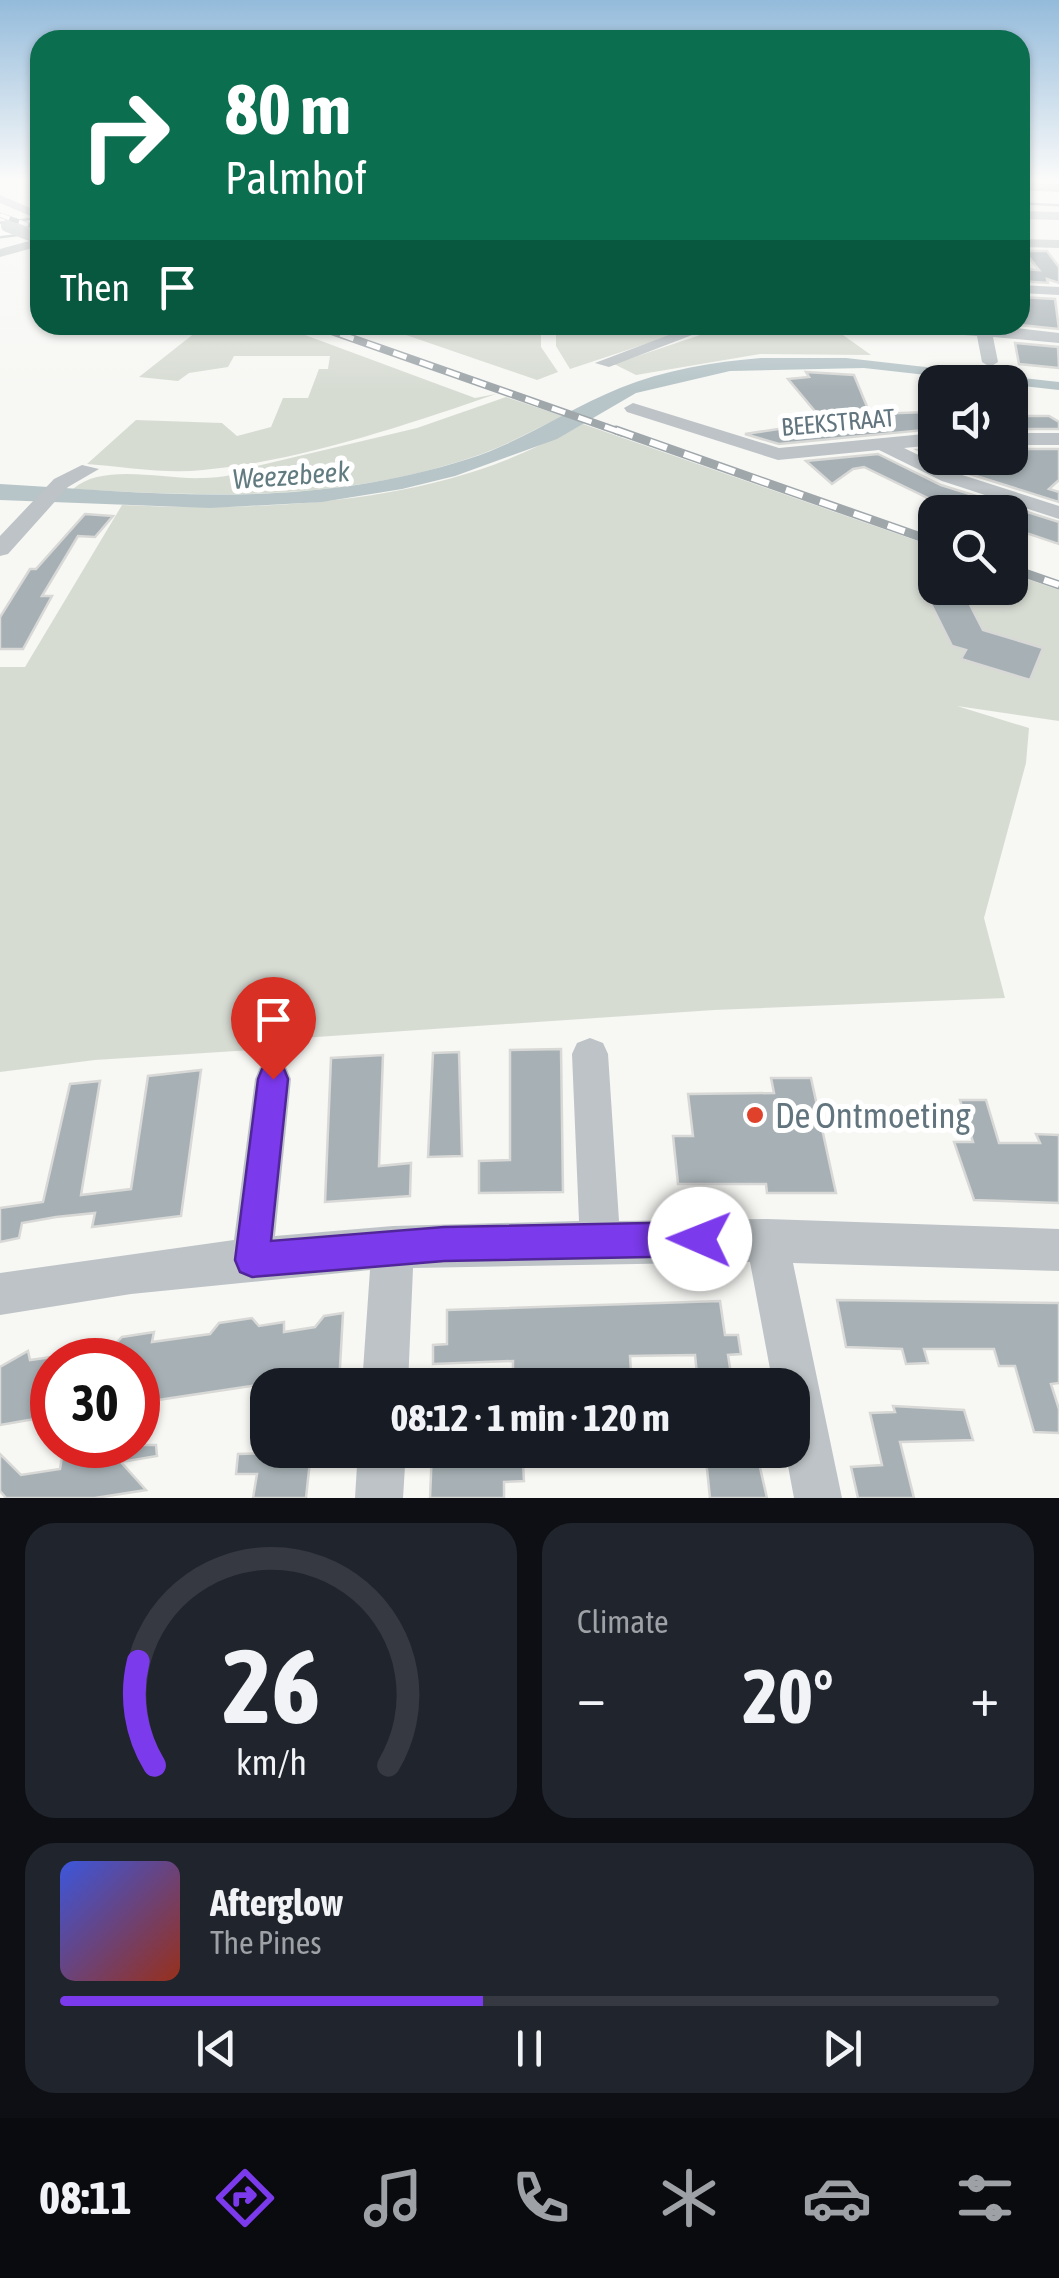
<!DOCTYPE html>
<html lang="en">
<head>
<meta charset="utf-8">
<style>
  body { margin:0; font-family:"Asap Condensed",sans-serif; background:#20242c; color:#f1f3f6; height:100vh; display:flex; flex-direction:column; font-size:38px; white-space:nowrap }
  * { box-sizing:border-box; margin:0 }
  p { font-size:32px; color:#9ea1a6 }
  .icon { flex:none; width:55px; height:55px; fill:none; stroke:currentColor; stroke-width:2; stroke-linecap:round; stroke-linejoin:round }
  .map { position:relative; height:1498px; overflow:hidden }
  .side { display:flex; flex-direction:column; gap:25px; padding:25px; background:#0d0f14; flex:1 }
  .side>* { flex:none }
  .banner { position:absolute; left:30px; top:30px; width:1000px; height:305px; border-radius:30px; box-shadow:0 2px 8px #0004; background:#0b6e4f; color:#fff; overflow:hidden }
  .controls { position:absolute; left:918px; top:365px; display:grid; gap:20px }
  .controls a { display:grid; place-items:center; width:110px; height:110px; border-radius:20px; background:#171b24; box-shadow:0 2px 8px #0004; font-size:50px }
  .speed { position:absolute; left:30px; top:1338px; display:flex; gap:20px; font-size:50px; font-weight:700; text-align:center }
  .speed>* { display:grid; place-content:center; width:130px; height:130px; border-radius:50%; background:#171b24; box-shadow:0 2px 8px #0004; line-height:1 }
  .speed .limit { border:15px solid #d22; background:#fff; color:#111 }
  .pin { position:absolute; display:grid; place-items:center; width:85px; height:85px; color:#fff; margin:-102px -42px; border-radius:50% 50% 50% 0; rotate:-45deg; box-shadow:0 0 10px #0007 }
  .pin .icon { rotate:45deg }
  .me { position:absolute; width:110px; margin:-55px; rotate:271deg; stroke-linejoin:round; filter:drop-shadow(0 0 8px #0008) }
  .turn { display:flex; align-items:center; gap:35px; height:210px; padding:0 30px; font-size:45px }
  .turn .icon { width:130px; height:130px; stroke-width:2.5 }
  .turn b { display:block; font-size:70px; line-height:85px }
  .then { display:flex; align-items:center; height:95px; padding:0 30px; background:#0003; gap:20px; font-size:38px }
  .big { font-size:75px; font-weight:700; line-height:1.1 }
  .side .tile { flex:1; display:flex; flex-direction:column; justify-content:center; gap:15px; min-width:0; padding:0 35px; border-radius:30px; background:#20242c }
  .side .dial { align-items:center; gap:0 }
  .dial svg { height:260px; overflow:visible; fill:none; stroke:#363941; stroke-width:7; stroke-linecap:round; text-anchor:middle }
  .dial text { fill:#f1f3f6; stroke:none }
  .song { display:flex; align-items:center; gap:30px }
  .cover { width:120px; height:120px; border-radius:15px; background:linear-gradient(135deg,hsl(230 70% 55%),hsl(10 70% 35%)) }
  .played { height:10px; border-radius:5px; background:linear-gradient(90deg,#7c3aed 45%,#363941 45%) }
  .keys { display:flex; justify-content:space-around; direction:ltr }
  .heat { display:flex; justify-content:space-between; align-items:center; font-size:55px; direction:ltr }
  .side .tiles { flex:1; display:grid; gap:25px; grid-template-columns:1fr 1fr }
  .tile:last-child { grid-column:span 2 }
  .trip { position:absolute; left:250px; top:1368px; width:560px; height:100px; border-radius:30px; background:#171b24; box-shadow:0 2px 8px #0004; font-weight:700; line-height:100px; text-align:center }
  .tabs { display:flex; height:160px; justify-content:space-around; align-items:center; background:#090b0e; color:#9ea1a6 }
  .tabs .icon { width:70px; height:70px }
  .tabs .active { color:#7c3aed }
  .tabs b { font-size:45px; color:#f1f3f6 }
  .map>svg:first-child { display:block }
  .green { fill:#d7dcd3 }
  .water { fill:#b7c5c8 }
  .building { fill:#a7b1b5; stroke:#d8d8d6; stroke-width:2.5 }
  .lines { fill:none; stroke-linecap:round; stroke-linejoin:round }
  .primary-casing { stroke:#b1b7ba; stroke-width:5 }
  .street { fill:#bdc3c6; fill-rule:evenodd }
  .primary { fill:#fff; fill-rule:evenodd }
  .rail-far2-casing { stroke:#9fa7ab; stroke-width:5 }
  .rail-far1-casing { stroke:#9fa7ab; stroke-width:8 }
  .rail-casing { stroke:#9fa7ab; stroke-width:9 }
  .rail-far2 { stroke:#fff; stroke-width:4; stroke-dasharray:10; stroke-linecap:butt }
  .rail-far1 { stroke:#fff; stroke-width:5; stroke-dasharray:14; stroke-linecap:butt }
  .rail { stroke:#fff; stroke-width:6; stroke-dasharray:18; stroke-linecap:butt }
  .street-bridge { stroke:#bdc3c6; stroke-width:12 }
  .route { fill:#7c3aed; stroke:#51269a; stroke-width:2.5 }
  .poi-dot { fill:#e0412b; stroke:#fff; stroke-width:4 }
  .labels { text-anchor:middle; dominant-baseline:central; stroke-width:10; stroke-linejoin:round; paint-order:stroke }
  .far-street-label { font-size:25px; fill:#62757e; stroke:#fff }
  .far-water-label { font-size:28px; font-style:italic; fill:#627b80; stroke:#fff }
  .near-poi-label { font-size:35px; fill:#62757e; stroke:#fff; text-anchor:start }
</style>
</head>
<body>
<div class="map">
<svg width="1059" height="1498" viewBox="0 0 1059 1498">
  <rect width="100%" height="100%" fill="#f7f7f4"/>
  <g class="green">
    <path d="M 205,325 L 278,325 L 475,398 L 496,394 C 407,425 296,462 203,470 C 165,474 125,467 87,464 L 136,420 L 222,423 L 237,436 L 271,427 L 283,398 L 308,398 L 319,369 L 328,369 L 330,356 L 234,356 L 228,367 L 189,373 L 178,381 L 139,377 Z"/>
    <path d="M 377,325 L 541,325 L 541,347 L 558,372 L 537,380 Z"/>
    <path d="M 556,325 L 703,325 L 570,369 L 556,346 Z"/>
    <path d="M 730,325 L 829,325 L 871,355 L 760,354 L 636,375 L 614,364 Z"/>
    <path d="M 506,397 L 563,416 C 533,430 504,447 473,457 C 341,502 210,497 73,489 C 103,462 165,480 203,478 C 221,478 240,473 257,470 L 257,466 L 417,428 Z"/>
    <path d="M 580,423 L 935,547 L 935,588 L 1010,588 L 1010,573 L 1059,590 L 1059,721 L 957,706 L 1029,728 L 1026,763 L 984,918 L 1005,998 L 714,1010 L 302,1038 L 299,1047 L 95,1060 L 0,1072 L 0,667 L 25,667 L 122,505 C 276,512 453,503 580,423 Z"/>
  </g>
  <path class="water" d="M 761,358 L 846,358 L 1059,382 L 1059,390 L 864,368 L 730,371 L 636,393 L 557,439 L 455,476 L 402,489 L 322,502 L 210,508 L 0,500 L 0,484 C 165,494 307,510 468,459 C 522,442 568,409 620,388 C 664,370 713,362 761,358 Z"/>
  <g class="building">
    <path d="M 1024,251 L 1047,251 L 1059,267 L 1059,283 L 1047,279 L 1048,283 L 1020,281 L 1020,269 L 1039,270 Z"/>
    <path d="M 1020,297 L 1055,299 L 1059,329 L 1020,325 Z"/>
    <path d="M 1015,343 L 1058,347 L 1059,368 L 1019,364 Z"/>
    <path d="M 806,372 L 854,375 L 870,414 L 930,412 L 935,429 L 779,444 L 745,434 L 824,422 L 788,379 L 809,377 Z"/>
    <path d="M 1013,416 L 1049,416 L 1059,422 L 1059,429 L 1010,429 L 1010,421 L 1016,421 Z"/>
    <path d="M 935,449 L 935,458 L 1010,458 L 1010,449 L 1059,449 L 1059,480 L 1049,489 L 1059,492 L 1059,502 L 957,470 L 918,450 Z"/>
    <path d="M 878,454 L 941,485 L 1059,522 L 1059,544 L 1011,528 L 1026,512 L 969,512 L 932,500 L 864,467 L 853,469 L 832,484 L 806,461 Z"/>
    <path d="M 85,514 L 113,516 L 95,537 L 78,536 L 42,596 L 52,596 L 23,649 L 0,649 L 0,617 L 30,569 L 36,569 Z"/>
    <path d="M 923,588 L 962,589 L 983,630 L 1043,648 L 1030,680 L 961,659 L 966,650 L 952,646 Z"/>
    <path d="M 561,1049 L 563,1192 L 479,1193 L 479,1161 L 510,1160 L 510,1050 Z"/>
    <path d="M 459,1052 L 462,1156 L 428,1157 L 433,1053 Z"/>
    <path d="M 383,1055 L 379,1166 L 411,1163 L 410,1196 L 325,1202 L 331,1058 Z"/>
    <path d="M 201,1070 L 181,1216 L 92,1227 L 95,1213 L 56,1217 L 22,1223 L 19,1238 L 0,1242 L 0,1208 L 43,1202 L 70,1084 L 100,1081 L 81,1195 L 131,1189 L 148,1076 Z"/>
    <path d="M 771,1078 L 811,1078 L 836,1193 L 767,1193 L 766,1184 L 678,1184 L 673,1136 L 693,1136 L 688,1094 L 774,1093 Z"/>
    <path d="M 960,1100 L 986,1100 L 999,1143 L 1040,1143 L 1036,1134 L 1059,1135 L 1059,1203 L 974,1200 L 954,1142 L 973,1142 Z"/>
    <path d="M 837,1300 L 1059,1303 L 1059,1383 L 1051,1384 L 1059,1409 L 1059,1433 L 1034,1432 L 1015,1366 L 999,1366 L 994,1349 L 924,1349 L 928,1363 L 906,1364 L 902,1349 L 846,1347 Z"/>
    <path d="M 720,1301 L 725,1335 L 738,1335 L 741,1354 L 728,1355 L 731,1374 L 697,1374 L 695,1355 L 630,1356 L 631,1372 L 600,1372 L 601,1385 L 576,1385 L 575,1378 L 513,1381 L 513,1361 L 433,1364 L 433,1345 L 447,1344 L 447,1310 Z"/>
    <path d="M 343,1313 L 339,1385 L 290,1385 L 290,1380 L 138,1403 L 138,1360 L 100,1360 L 122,1337 L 154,1332 L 152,1342 L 210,1334 L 219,1323 L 252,1318 L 259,1326 L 284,1322 L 284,1332 L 315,1327 L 324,1316 Z"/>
    <path d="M 28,1351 L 30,1360 L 52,1357 L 52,1416 L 0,1425 L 0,1367 Z"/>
    <path d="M 893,1406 L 964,1410 L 973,1440 L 900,1442 L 914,1498 L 858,1498 L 851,1467 L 882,1465 L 870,1413 L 895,1412 Z"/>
    <path d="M 64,1445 L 156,1445 L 157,1456 L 121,1462 L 146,1490 L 95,1498 L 6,1498 L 0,1491 L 0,1454 L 21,1475 L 60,1469 Z"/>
    <path d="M 432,1450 L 483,1450 L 483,1464 L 523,1463 L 524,1481 L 504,1482 L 504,1498 L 430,1498 Z"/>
    <path d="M 705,1450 L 756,1450 L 767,1498 L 710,1498 Z"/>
    <path d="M 311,1452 L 306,1498 L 253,1498 L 257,1474 L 236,1474 L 238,1454 Z"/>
  </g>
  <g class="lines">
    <g class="primary-casing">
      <g id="primary">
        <path d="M 1020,190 L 1059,192 L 1059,204 L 1020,202 Z"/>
        <path d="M 40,219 L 40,231 L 0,236 L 0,224 Z"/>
      </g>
    </g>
    <g class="street">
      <path d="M 1020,183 L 1059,184 L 1059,190 L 1020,189 Z"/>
      <path d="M 0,195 L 40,212 L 40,220 L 0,203 Z"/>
      <path d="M 1020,211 L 1059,212 L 1059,220 L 1020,219 Z"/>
      <path d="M 40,238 L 40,246 L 0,257 L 0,249 Z"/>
      <path d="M 1020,239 L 1059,240 L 1059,248 L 1020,247 Z"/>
      <path d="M 1020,285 L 1059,287 L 1059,295 L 1020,293 Z"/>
      <path d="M 695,325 L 718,325 L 609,367 L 595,363 Z"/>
      <path d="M 895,325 L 991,325 L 1059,333 L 1059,343 L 993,337 L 998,362 L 990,367 L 982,362 L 977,336 L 903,330 Z"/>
      <path d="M 633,403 L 779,448 L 935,433 L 935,445 L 904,448 L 956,473 L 1059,506 L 1059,519 L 942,481 L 879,450 L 778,460 L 627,412 L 624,408 Z"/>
      <rect x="1010" y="433" width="49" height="12"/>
      <path d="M 82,465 L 99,469 L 68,487 L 8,554 L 0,556 L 0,536 L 54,479 Z"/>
      <path d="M 590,1038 L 603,1043 L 608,1054 L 619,1221 L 767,1219 L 1059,1229 L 1059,1271 L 793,1263 L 842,1498 L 794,1498 L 785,1450 L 792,1450 L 792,1385 L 773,1385 L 750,1262 L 413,1268 L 408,1385 L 362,1385 L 370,1270 L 131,1294 L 0,1315 L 0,1273 L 234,1240 L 255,1079 L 260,1067 L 273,1062 L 286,1067 L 291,1079 L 275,1236 L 393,1226 L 579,1221 L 572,1054 L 577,1043 Z"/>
      <path d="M 358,1450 L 406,1450 L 403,1498 L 355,1498 Z"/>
    </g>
    <use href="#primary" class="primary"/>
    <g class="rail-far2-casing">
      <path id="rail-far2" d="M 0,215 L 40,229"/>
    </g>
    <g class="rail-far1-casing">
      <path id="rail-far1" d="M 314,325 L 623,433"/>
    </g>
    <g class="rail-casing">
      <g id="rail">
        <path d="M 616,430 L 935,542"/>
        <path d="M 1010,568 L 1059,585"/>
      </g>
    </g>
    <use href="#rail-far2" class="rail-far2"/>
    <use href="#rail-far1" class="rail-far1"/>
    <use href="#rail" class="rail"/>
    <path class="street-bridge" d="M 7,226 L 30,235"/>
  </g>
  <linearGradient id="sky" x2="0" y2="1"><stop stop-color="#94bbdb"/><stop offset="0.46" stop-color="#fbfbfa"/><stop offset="1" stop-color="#fbfbfa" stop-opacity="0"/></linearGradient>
  <rect width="1059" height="391" fill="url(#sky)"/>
  <path class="route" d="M 273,1065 L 284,1069 L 288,1079 L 271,1241 L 444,1227 L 700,1222 L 712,1227 L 717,1239 L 712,1251 L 700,1256 L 444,1261 L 252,1277 L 240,1272 L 235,1260 L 258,1079 L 262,1069 Z"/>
  <circle class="poi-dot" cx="755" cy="1115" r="10"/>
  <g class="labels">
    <g class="far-street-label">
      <text transform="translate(838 422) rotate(-5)">BEEKSTRAAT</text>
    </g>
    <g class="far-water-label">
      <text transform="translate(291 475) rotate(-4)">Weezebeek</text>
    </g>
    <g class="near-poi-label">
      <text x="775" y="1115">De Ontmoeting</text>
    </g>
  </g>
</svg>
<div class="controls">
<a><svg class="icon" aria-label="sound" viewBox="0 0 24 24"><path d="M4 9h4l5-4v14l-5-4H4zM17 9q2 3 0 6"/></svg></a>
<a><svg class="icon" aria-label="search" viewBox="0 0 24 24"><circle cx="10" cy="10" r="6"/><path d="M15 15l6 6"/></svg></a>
</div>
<div class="speed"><div class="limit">30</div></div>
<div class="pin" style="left:273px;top:1079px;background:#d93025"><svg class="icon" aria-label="arrive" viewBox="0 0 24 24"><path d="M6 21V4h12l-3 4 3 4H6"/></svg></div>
<svg class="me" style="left:700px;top:1239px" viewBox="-20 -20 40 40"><circle r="19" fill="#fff"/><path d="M0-13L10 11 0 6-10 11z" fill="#7c3aed"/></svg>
<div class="trip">08:12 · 1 min · 120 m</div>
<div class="banner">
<div class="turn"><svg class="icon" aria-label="right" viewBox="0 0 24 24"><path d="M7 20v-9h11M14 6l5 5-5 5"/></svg><div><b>80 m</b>Palmhof</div></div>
<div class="then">Then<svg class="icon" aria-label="arrive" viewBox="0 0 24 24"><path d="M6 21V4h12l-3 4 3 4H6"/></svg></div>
</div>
</div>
<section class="side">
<div class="tiles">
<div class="tile dial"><svg viewBox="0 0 100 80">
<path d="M14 69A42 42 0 1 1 86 69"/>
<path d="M14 69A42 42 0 0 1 9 37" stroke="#7c3aed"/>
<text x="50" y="56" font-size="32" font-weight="700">26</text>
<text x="50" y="72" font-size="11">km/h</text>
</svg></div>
<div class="tile"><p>Climate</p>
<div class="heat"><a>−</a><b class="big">20°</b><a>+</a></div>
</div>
<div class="tile">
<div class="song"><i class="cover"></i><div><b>Afterglow</b><p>The Pines</p></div></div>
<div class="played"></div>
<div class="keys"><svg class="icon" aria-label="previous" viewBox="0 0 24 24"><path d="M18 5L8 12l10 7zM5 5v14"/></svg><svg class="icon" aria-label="pause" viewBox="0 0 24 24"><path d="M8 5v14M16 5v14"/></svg><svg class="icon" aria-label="next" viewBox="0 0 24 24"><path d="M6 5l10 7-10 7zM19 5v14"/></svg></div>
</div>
</div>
</section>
<nav class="tabs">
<b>08:11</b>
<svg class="icon active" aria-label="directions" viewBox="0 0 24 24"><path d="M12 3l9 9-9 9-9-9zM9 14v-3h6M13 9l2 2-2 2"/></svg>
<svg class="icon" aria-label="music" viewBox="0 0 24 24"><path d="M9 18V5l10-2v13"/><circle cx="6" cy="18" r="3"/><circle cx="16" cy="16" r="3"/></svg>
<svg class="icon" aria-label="phone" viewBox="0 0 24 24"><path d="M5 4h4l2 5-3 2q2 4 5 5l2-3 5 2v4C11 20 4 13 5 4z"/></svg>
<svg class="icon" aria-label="climate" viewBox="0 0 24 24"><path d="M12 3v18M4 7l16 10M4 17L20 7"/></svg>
<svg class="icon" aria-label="car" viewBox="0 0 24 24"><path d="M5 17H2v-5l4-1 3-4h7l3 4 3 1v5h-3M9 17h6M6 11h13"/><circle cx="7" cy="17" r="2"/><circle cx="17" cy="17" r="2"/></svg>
<svg class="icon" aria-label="filters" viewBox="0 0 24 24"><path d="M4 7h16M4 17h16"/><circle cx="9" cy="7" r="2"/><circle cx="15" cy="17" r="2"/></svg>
</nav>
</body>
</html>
